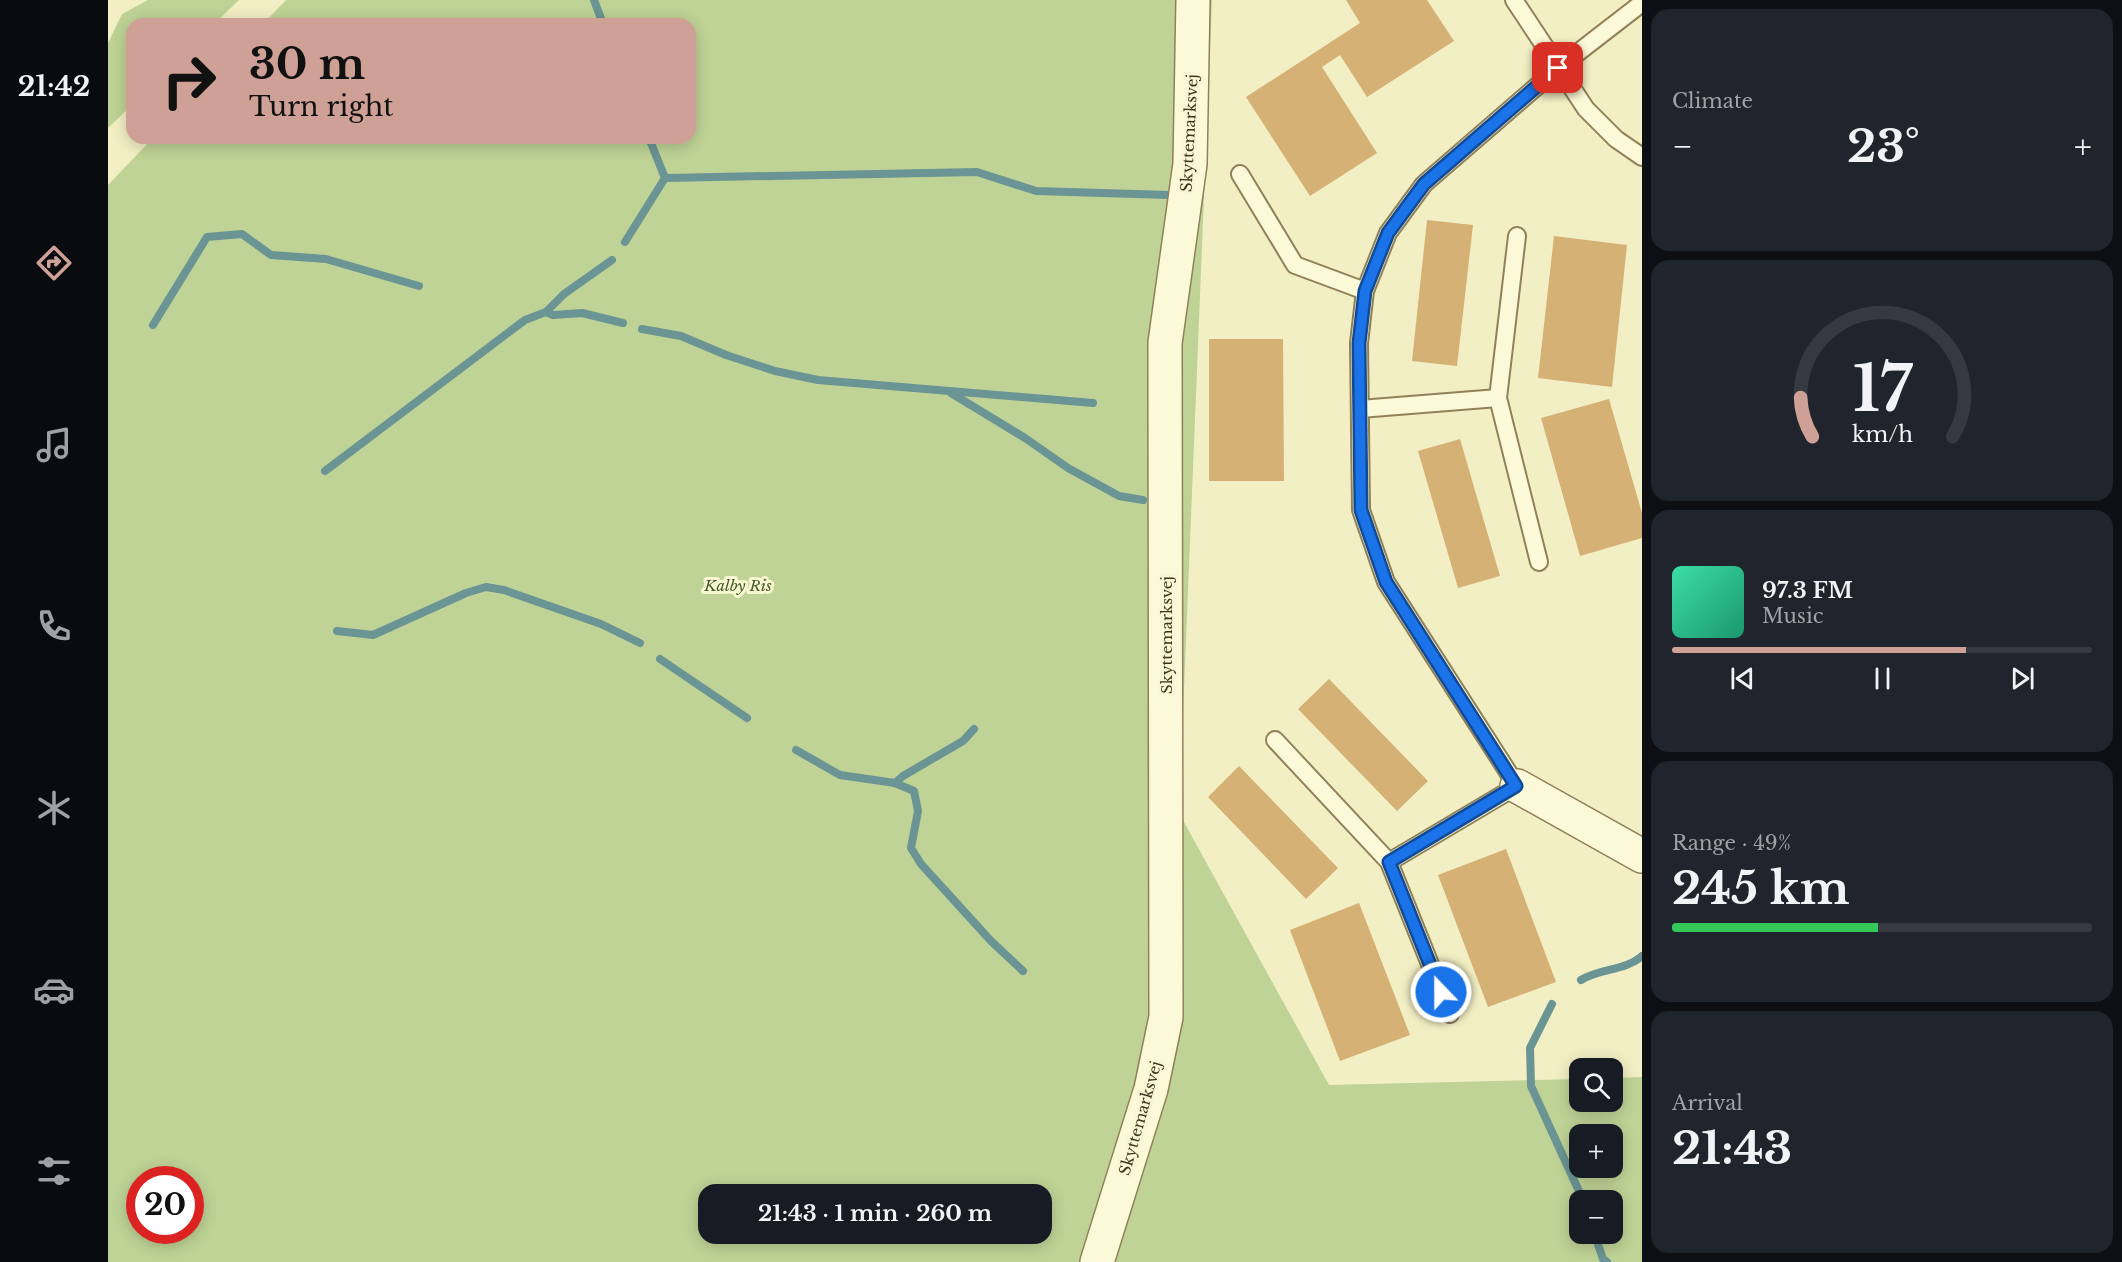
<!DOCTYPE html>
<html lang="en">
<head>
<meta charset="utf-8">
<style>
  body { margin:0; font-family:"Libre Baskerville",serif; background:#20242c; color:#f1f3f6; height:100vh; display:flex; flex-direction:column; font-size:22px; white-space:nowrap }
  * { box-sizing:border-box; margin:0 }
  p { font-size:20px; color:#9ea1a6 }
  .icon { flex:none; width:33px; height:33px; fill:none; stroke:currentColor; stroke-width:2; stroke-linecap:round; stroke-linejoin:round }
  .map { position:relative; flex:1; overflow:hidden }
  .drawer { display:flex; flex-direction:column; gap:9px; padding:9px; background:#0d0f14; width:480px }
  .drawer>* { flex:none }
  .guide { position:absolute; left:18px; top:18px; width:570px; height:126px; border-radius:18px; box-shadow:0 3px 15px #0003; background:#cfa196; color:#111; overflow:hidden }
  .buttons { position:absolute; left:1461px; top:1058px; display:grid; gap:12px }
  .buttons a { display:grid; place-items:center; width:54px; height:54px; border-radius:12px; background:#171b24; box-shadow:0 3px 15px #0003; font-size:30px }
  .speed { position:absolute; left:18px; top:1166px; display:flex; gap:12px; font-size:30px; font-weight:700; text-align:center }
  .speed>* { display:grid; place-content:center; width:78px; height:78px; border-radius:50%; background:#171b24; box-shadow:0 3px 15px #0003; line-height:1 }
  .speed .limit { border:9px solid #d22; background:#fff; color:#111 }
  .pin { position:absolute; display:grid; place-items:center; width:51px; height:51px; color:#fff; margin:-26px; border-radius:12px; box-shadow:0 3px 9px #0006 }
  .me { position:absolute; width:66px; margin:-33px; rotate:338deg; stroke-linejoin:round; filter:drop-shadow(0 0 4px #0008) }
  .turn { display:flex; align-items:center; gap:21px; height:126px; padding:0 24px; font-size:27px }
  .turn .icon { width:78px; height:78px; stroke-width:2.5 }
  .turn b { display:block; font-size:42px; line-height:51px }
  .big { font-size:45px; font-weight:800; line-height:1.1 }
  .drawer .widget { flex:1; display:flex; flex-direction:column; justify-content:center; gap:9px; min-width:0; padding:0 21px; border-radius:18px; background:#20242c }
  .drawer .dial { align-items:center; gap:0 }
  .dial svg { height:156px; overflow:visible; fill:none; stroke:#363941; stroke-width:7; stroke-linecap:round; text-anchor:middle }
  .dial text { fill:#f1f3f6; stroke:none }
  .song { display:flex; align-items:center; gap:18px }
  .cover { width:72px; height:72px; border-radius:9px; background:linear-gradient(135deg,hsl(160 70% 55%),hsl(160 70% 35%)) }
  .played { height:6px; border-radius:3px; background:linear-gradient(90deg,#cfa196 70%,#363941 70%) }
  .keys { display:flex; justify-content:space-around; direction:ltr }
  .heat { display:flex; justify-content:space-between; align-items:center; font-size:33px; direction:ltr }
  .charge { height:9px; border-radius:4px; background:linear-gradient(90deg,#34c759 49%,#363941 0) }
  .trip { position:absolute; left:590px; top:1184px; width:354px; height:60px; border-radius:18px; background:#171b24; box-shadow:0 3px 15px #0003; font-weight:800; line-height:60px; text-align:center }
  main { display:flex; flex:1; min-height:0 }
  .menu { display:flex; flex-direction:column; width:108px; justify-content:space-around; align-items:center; background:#090b0e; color:#9ea1a6 }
  .menu .icon { width:42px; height:42px }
  .menu .on { color:#cfa196 }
  .menu b { font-size:27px; color:#f1f3f6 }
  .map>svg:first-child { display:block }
  .green { fill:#bfd396; fill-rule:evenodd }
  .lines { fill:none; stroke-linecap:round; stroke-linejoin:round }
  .stream { stroke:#6b9594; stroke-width:8 }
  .building { fill:#d5b175 }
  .service-casing { stroke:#908158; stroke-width:20 }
  .minor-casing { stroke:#908158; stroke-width:36 }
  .service { stroke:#fcf9d8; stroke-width:16 }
  .minor { stroke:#fcf9d8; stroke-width:33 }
  .route-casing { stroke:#114b97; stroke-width:15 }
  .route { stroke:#1a73e8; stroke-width:10 }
  .labels { text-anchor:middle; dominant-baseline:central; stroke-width:6; stroke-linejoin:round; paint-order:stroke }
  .street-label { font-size:15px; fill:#3e341d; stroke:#f9f6d4 }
  .park-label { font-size:15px; font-style:italic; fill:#425d21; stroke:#f9f6d4 }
</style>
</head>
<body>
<main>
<nav class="menu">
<b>21:42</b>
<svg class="icon on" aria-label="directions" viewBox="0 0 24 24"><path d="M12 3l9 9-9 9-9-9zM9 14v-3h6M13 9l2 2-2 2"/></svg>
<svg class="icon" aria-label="music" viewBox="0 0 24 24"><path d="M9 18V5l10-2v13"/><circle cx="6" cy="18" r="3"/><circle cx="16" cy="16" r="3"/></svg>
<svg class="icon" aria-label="phone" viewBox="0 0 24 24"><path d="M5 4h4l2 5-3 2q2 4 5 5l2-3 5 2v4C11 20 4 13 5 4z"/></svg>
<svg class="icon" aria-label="climate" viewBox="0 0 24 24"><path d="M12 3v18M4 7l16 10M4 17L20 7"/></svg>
<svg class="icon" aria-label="car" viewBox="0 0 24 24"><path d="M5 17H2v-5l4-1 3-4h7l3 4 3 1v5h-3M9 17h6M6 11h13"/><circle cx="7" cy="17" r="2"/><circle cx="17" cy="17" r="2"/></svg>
<svg class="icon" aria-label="filters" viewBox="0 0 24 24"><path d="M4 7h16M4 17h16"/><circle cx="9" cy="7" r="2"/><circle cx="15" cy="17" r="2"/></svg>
</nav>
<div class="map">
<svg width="1534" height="1262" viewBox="0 0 1534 1262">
  <rect width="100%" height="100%" fill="#f3efc4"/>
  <g class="green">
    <path d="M 40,0 L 131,0 L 106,24 L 24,24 L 24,105 L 0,128 L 0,43 L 14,14 Z"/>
    <path d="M 178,0 L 1104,0 L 1071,813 L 1221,1085 L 1471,1079 L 1472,1101 L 1504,1101 L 1505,1078 L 1534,1077 L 1534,1262 L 0,1262 L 0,185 L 45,138 L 582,138 L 582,24 L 155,24 ZM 1472,1134 L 1504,1134 L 1504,1167 L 1472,1167 ZM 32,1179 L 82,1179 L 82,1230 L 32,1230 ZM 600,1194 L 933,1194 L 933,1233 L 600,1233 ZM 1472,1200 L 1504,1200 L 1504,1233 L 1472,1233 Z"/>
  </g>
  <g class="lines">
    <g class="stream">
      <path d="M 486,0 L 495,24"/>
      <path d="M 541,138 L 557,178"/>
      <path d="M 517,242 L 557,178 L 869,172 L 928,191 L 1061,195"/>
      <path d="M 438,312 L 445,315 L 474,313 L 515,323"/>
      <path d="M 45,325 L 99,237 L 134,234 L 163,255 L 218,259 L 311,286"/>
      <path d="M 534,329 L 573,336 L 618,355 L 667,371 L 710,380 L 985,403"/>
      <path d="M 843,393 L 917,438 L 960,468 L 1011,496 L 1035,500"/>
      <path d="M 217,471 L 417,320 L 438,312 L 456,294 L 504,260"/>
      <path d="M 229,631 L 265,635 L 358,593 L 378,587 L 396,590 L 493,624 L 532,643"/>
      <path d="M 552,659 L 639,718"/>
      <path d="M 688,750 L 732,775 L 787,783 L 806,791 L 810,811 L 803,848 L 813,864 L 883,941 L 915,971"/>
      <path d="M 787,783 L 795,776 L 855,741 L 866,729"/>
      <path d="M 1473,980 C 1492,968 1517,971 1534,956"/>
      <path d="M 1444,1004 L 1422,1048 L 1423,1086 L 1475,1200"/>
      <path d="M 1486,1233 L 1495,1259 L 1499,1262"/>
    </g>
  </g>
  <g class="building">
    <path d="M 1238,0 L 1319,0 L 1346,41 L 1259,97 L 1232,55 L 1214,67 L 1269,153 L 1202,196 L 1138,97 L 1252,23 Z"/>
    <path d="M 1319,220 L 1365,225 L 1349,366 L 1304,361 Z"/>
    <path d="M 1446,236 L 1519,245 L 1504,387 L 1430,378 Z"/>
    <path d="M 1101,339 L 1175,339 L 1176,481 L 1101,481 Z"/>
    <path d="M 1501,399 L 1534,513 L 1534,538 L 1472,556 L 1433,418 Z"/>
    <path d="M 1352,439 L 1392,576 L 1350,588 L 1310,451 Z"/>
    <path d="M 1221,679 L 1320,781 L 1289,811 L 1190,709 Z"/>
    <path d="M 1131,766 L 1230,868 L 1198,899 L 1100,797 Z"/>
    <path d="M 1398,849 L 1448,982 L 1380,1007 L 1330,875 Z"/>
    <path d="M 1251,903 L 1302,1035 L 1232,1061 L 1182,930 Z"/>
  </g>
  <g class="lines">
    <g class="service-casing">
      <g id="service">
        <path d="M 1406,0 L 1478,109 L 1508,139 L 1534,157"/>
        <path d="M 1132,174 L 1187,265 L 1257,291"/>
        <path d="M 1409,236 L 1390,398 L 1431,562"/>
        <path d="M 1252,409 L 1390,398"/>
        <path d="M 1167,740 L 1281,862 L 1342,1014"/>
        <path d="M 1281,862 L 1409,786 L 1278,582 L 1253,510 L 1251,343 L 1257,291 L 1280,233 L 1316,184 L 1450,68 L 1534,3"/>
      </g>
    </g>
    <g class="minor-casing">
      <g id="minor">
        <path d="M 1409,786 L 1534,856"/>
        <path d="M 989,1262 L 1043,1089 L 1058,1017 L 1057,343 L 1082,164 L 1085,0"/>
      </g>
    </g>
    <use href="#service" class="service"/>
    <use href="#minor" class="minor"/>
  </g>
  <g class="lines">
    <g class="route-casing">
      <path id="route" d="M 1333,992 L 1281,862 L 1408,786 L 1278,582 L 1253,510 L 1251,343 L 1257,291 L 1280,233 L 1316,184 L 1450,68"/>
    </g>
    <use href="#route" class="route"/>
  </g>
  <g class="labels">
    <g class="street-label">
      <text transform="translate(1081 133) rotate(-87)">Skyttemarksvej</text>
      <text transform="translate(1058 635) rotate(-90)">Skyttemarksvej</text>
      <text transform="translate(1032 1118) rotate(-74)">Skyttemarksvej</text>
    </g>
    <g class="park-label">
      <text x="630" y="585">Kalby Ris</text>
    </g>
  </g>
</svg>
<div class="buttons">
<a><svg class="icon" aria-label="search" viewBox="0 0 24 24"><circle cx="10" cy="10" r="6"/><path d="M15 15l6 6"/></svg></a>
<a>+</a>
<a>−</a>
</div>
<div class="speed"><div class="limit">20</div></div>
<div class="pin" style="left:1450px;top:68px;background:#d93025"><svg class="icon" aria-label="arrive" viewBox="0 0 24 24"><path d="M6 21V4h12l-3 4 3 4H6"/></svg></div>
<svg class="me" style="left:1333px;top:992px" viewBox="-20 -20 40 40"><circle r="17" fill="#1a73e8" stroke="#fff" stroke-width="3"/><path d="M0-11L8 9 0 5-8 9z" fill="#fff"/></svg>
<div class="trip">21:43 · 1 min · 260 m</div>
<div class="guide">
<div class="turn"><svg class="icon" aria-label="right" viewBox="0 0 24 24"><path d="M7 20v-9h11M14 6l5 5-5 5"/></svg><div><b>30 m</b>Turn right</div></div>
</div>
</div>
<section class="drawer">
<div class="widget"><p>Climate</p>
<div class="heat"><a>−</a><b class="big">23°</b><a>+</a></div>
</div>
<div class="widget dial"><svg viewBox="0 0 100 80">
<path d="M14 69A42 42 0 1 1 86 69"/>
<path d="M14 69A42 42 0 0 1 8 49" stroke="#cfa196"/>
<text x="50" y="56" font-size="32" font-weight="700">17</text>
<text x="50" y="72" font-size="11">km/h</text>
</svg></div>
<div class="widget">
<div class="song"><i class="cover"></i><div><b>97.3 FM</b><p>Music</p></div></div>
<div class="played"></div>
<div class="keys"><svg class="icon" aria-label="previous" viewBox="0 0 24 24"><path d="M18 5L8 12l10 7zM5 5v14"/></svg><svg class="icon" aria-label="pause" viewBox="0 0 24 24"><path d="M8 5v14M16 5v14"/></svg><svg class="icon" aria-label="next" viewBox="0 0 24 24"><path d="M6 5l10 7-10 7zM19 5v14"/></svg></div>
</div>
<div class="widget"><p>Range · 49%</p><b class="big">245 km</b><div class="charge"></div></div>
<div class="widget"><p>Arrival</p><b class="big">21:43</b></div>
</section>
</main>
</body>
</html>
